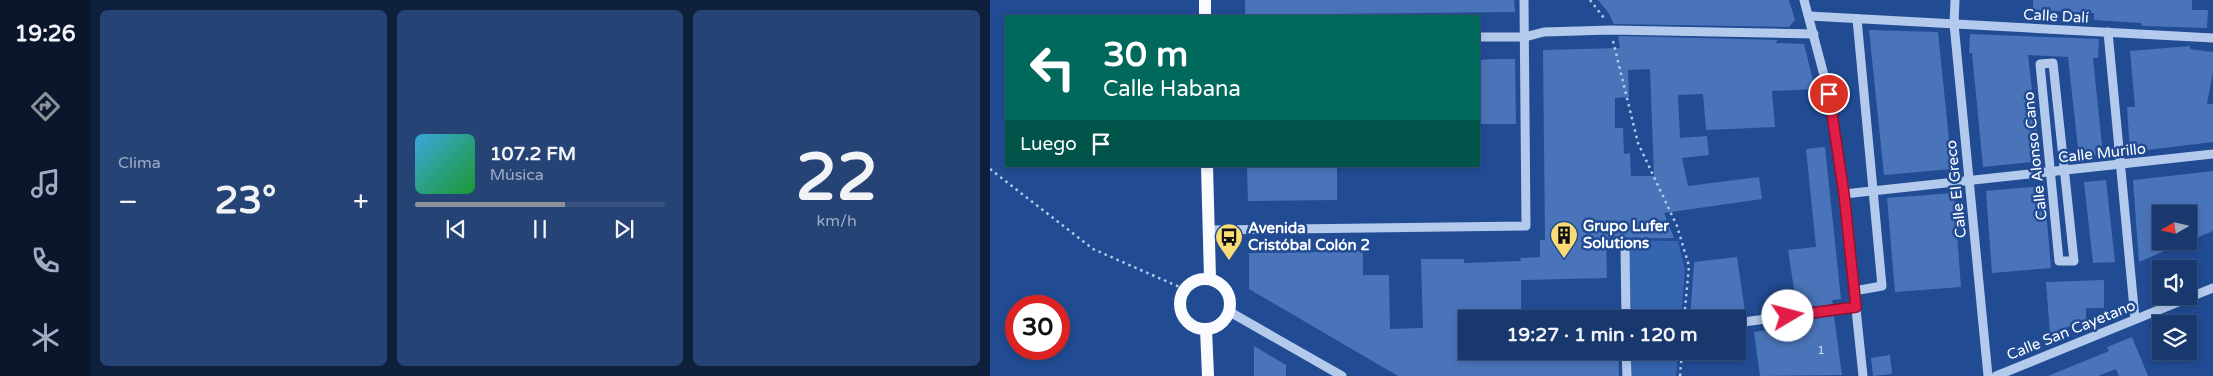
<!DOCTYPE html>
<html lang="es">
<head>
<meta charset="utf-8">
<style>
  body { margin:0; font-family:"Varela Round",sans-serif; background:#264376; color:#f1f3f6; height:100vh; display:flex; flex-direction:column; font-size:19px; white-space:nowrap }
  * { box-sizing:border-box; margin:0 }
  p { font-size:16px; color:#9facc2 }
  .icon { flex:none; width:28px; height:28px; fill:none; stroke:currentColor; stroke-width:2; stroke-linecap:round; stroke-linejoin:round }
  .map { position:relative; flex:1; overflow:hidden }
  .sheet { display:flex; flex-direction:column; gap:10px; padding:10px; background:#0e1f3c; width:900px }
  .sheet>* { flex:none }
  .top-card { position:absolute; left:15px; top:15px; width:475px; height:152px; border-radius:0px; box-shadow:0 2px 8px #0003,0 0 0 1px #375281; background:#00695c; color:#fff; overflow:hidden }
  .needle { width:32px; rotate:261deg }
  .controls { position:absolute; left:1162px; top:205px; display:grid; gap:10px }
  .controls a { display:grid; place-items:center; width:45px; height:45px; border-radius:0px; background:#19386e; box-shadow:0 2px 8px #0003,0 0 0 1px #375281; font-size:25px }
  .speed { position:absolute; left:15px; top:295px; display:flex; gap:10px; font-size:25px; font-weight:700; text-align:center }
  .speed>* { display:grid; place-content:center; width:65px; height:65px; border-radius:50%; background:#19386e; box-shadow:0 2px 8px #0003,0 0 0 1px #375281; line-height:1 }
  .speed .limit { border:8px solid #d22; background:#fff; color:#111 }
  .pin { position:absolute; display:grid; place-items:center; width:42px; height:42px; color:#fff; margin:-21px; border:2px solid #fff; border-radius:50%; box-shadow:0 1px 5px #0007 }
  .me { position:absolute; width:55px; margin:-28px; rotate:82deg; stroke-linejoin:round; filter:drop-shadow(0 0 4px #0008) }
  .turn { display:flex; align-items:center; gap:18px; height:105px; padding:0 15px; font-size:22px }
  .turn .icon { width:65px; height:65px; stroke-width:2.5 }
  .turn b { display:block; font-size:35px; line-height:42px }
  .then { display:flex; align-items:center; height:48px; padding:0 15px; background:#0003; gap:10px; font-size:19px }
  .big { font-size:38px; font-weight:700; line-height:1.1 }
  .sheet .widget { flex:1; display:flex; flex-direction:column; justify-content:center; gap:8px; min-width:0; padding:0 18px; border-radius:8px; background:#264376 }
  .sheet .dial { align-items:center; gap:0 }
  .dial b { font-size:65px; line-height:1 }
  .song { display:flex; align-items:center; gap:15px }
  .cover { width:60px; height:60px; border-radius:8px; background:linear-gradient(135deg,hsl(200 70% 55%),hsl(130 70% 35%)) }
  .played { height:5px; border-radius:2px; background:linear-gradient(90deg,#8c9099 60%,#375281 60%) }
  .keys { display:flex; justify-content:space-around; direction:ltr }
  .heat { display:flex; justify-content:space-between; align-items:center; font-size:28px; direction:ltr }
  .sheet .tiles { flex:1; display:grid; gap:10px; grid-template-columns:repeat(3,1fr) }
  .trip { position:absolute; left:468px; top:310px; width:288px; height:50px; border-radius:0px; background:#19386e; box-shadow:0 2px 8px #0003,0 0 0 1px #375281; font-weight:700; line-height:50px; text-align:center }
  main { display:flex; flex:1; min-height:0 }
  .tabs { display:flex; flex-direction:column; width:90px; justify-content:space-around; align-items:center; background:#0a162c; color:#9facc2 }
  .tabs .icon { width:35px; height:35px }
  .tabs .current { color:#8c9099 }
  .tabs b { font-size:22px; color:#f1f3f6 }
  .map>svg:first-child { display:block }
  .green { fill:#3564b0 }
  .building { fill:#4a74b9; fill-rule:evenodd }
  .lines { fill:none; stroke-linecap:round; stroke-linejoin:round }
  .path { stroke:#b3caed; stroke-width:2.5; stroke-dasharray:2.5 4; stroke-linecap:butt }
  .minor { stroke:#b3caed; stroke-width:9 }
  .major { stroke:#fafbff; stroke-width:12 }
  .route-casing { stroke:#92132f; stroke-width:12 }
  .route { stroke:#e11d48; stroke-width:9 }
  .labels { text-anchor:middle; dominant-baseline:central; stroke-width:5; stroke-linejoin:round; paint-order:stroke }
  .number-label { font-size:12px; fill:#d2dcee }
  .street-label { font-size:15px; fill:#fff; stroke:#214b93 }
  .poi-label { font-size:15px; font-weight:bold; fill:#fff; stroke:#214b93; text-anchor:start }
</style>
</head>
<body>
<main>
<nav class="tabs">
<b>19:26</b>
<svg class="icon current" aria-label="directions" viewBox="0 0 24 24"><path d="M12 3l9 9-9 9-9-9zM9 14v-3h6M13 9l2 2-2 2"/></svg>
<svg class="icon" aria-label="music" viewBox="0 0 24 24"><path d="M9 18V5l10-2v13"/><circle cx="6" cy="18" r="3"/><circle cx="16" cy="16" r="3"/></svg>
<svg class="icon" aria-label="phone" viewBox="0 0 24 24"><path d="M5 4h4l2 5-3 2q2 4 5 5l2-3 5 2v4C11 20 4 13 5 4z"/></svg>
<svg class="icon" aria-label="climate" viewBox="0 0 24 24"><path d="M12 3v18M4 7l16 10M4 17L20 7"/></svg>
</nav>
<section class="sheet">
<div class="tiles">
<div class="widget"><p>Clima</p>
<div class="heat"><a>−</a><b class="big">23°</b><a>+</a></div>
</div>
<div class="widget">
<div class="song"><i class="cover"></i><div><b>107.2 FM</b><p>Música</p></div></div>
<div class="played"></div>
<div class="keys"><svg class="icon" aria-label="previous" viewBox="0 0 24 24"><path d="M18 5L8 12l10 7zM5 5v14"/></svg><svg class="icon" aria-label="pause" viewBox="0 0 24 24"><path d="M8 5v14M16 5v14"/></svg><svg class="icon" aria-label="next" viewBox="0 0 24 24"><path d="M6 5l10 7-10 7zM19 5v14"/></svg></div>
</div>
<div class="widget dial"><b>22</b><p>km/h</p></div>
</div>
</section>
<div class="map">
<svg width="1223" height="376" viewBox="0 0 1223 376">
  <rect width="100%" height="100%" fill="#214b93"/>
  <g class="green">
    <path d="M 631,240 L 688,241 L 695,269 L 691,319 L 632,319 Z"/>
    <path d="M 632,351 L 688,351 L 686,376 L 632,376 Z"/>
  </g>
  <g class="building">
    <path d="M 255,0 L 524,0 L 525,12 L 255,15 Z"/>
    <path d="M 608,0 L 799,0 L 805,20 L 799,27 L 624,24 L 618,12 Z"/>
    <path d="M 1043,0 L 1202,0 L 1202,10 L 1218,10 L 1217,28 L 1152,26 L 1151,23 L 1104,20 L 1104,13 L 1043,10 Z"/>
    <path d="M 879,30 L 948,32 L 962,169 L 894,175 Z"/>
    <path d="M 980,34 L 1109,39 L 1108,58 L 1103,58 L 1113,155 L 1089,157 L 1078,57 L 1038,55 L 1050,161 L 993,167 L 982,53 L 979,53 Z"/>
    <path d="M 628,36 L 788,40 L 785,43 L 814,44 L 825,89 L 782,91 L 785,127 L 716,130 L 713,94 L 688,95 L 690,138 L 717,136 L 719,155 L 692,158 L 698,186 L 769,177 L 772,199 L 674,213 L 684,238 L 616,239 L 617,278 L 531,280 L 531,319 L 476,319 L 476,351 L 628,351 L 629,376 L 408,376 L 259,289 L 259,253 L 373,251 L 373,275 L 399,275 L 400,329 L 433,328 L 431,259 L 474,259 L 474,263 L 531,261 L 530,258 L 550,257 L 550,240 L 555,240 L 553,50 L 630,48 ZM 660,69 L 664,176 L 641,176 L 640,153 L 634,154 L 633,128 L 625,128 L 625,98 L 639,97 L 638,70 Z"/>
    <path d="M 1200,46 L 1200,49 L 1223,52 L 1223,72 L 1217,104 L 1223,104 L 1223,142 L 1140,152 L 1137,107 L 1145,107 L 1140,51 Z"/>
    <path d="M 505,59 L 525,59 L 526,124 L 489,124 L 489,60 Z"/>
    <path d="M 835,147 L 851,299 L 842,300 L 843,304 L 807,309 L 798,250 L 826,247 L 816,149 Z"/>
    <path d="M 257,166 L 347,166 L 347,200 L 258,201 Z"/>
    <path d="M 1223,171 L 1223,231 L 1199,241 L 1199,214 L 1171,214 L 1171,241 L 1197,241 L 1149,262 L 1143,180 Z"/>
    <path d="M 1116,180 L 1125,262 L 1103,263 L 1094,182 Z"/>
    <path d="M 1054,186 L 1061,268 L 1002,273 L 996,191 Z"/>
    <path d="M 964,193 L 971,287 L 905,292 L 897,198 Z"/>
    <path d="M 747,257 L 755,312 L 700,319 L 704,262 Z"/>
    <path d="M 1114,280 L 1114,308 L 1096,308 L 1096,320 L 1060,334 L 1056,282 Z"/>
    <path d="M 844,316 L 852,375 L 770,376 L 764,332 L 809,325 L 809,321 Z"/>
    <path d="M 1142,337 L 1158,376 L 1129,376 L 1126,369 L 1108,376 L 1058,376 L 1119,351 L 1117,347 Z"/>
    <path d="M 264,346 L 296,365 L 296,376 L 264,376 Z"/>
    <path d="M 900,355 L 902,374 L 883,376 L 881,358 Z"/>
  </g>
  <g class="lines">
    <g class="path">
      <path d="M 600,0 L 614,18"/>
      <path d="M 623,41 L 648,143 L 687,226 L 699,266 L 694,319"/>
      <path d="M 0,169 L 103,249 L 194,289"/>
      <path d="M 690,376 L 692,351"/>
    </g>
    <g class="minor">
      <path d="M 814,0 L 839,94 L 854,194 L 873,376"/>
      <path d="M 965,0 L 964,24 L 998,376"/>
      <path d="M 819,16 L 1223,38"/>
      <path d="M 1118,32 L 1145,319"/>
      <path d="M 489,37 L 535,37 L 554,32 L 621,30 L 824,34"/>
      <path d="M 1063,63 L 1084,261 L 1069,261 L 1050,64 Z"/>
      <path d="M 854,194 L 1223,154"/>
      <path d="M 218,230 L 536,226 L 534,0"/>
      <path d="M 635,247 L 636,319"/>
      <path d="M 864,291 L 892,286 L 867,19"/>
      <path d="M 240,312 L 352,376"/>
      <path d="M 746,323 L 866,307"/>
      <path d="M 636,351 L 637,376"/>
      <path d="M 1006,376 L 1223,288"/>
    </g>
    <g class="major">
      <path d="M 215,0 L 215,16"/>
      <path d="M 217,166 L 220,278"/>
      <circle cx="215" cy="304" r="25"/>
      <path d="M 216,329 L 218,376"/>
    </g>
  </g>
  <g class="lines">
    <g class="route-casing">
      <path id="route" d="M 798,316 L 866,307 L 854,194 L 839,94"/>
    </g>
    <use href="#route" class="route"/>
  </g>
  <defs>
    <g id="building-pin" transform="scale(1.4375)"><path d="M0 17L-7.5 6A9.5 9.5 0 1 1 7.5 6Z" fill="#fadc75" stroke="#214b93"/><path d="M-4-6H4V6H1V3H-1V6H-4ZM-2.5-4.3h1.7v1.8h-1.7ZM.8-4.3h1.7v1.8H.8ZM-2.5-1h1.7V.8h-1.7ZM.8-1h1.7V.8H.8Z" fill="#111"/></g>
    <g id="bus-pin" transform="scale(1.4375)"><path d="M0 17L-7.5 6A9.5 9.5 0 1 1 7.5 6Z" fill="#fadc75" stroke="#214b93"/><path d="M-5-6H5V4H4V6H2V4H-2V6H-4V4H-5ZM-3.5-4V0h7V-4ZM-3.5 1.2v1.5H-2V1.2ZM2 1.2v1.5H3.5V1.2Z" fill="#111"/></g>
  </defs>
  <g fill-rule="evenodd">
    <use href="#building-pin" x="574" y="235"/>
    <use href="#bus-pin" x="239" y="237"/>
  </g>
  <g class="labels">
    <g class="number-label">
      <text x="831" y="350">1</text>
    </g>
    <g class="street-label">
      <text transform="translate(1066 16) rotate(3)">Calle Dalí</text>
      <text transform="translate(1112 153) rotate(-6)">Calle Murillo</text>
      <text transform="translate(1045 156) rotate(-96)">Calle Alonso Cano</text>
      <text transform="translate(966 189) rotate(-96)">Calle El Greco</text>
      <text transform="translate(1081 330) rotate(-22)">Calle San Cayetano</text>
    </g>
    <g class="poi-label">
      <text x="593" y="226">Grupo Lufer<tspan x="593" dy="17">Solutions</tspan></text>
      <text x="258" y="228">Avenida<tspan x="258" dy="17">Cristóbal Colón 2</tspan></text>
    </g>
  </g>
</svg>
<div class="controls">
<a><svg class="needle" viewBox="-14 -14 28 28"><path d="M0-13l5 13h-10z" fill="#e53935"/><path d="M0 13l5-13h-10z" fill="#9facc2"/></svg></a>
<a><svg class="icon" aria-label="sound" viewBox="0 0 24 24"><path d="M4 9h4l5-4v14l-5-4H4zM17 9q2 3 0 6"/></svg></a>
<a><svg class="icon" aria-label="layers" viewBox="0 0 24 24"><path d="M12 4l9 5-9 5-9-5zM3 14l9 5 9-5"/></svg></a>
</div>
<div class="speed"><div class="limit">30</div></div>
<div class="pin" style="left:839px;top:94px;background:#d93025"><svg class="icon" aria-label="arrive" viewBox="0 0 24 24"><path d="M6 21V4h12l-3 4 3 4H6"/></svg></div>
<svg class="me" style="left:798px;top:316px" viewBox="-20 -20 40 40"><circle r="19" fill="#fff"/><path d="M0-13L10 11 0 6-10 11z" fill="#e11d48"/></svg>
<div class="trip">19:27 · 1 min · 120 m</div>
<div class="top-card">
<div class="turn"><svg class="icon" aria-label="left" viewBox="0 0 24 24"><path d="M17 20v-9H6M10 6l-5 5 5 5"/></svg><div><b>30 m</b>Calle Habana</div></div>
<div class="then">Luego<svg class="icon" aria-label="arrive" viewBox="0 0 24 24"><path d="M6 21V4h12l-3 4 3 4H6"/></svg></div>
</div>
</div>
</main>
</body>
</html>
